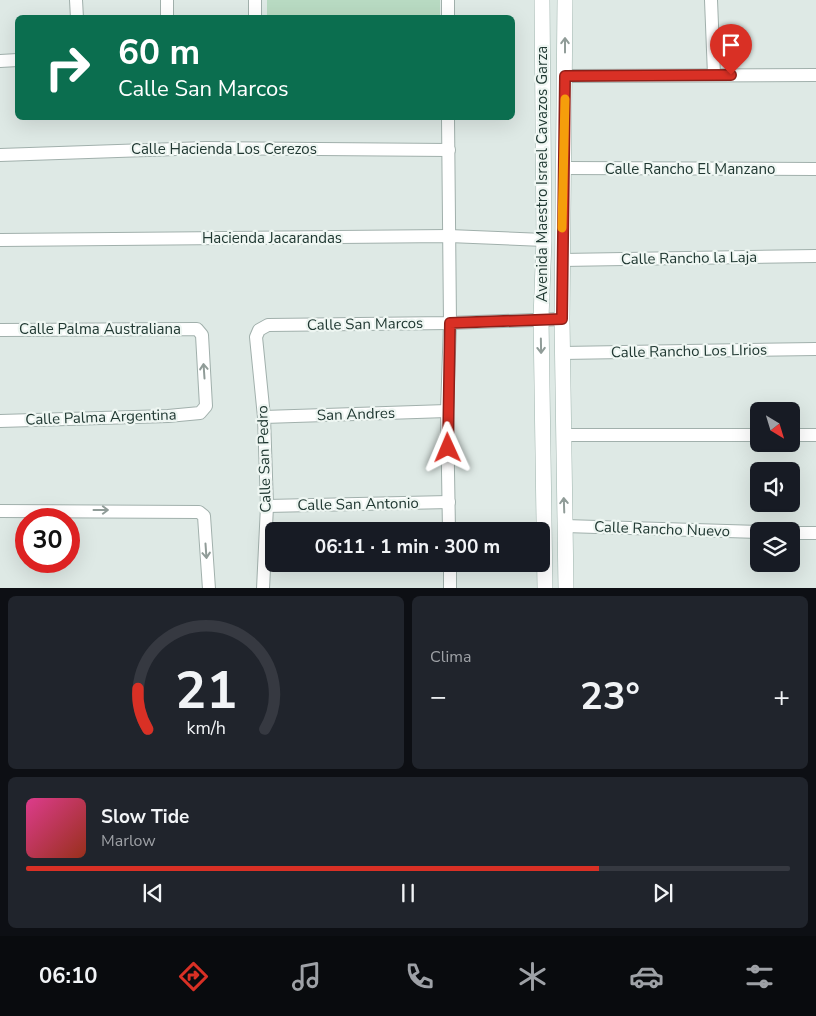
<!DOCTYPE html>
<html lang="es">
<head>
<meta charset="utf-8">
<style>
  body { margin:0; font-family:"Nunito Sans",sans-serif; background:#20242c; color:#f1f3f6; height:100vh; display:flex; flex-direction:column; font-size:19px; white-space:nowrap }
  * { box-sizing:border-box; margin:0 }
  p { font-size:16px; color:#9ea1a6 }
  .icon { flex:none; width:28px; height:28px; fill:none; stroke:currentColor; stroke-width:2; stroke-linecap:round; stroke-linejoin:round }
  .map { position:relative; height:588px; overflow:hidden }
  .side { display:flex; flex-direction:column; gap:8px; padding:8px; background:#0d0f14; flex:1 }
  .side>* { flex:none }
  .hud { position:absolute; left:15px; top:15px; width:500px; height:105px; border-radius:8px; box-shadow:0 5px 20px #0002; background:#0b6e4f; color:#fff; overflow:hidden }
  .needle { width:32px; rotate:142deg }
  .buttons { position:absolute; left:750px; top:402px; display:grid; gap:10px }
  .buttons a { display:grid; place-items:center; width:50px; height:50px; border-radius:8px; background:#171b24; box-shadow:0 5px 20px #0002; font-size:25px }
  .speed { position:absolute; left:15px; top:508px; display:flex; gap:10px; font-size:25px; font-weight:700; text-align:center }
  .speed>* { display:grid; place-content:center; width:65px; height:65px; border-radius:50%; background:#171b24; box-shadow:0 5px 20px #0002; line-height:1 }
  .speed .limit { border:8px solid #d22; background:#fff; color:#111 }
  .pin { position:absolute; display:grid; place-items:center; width:42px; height:42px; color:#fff; margin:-51px -21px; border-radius:50% 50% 50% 0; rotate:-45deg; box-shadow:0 0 5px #0007 }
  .pin .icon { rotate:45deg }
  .me { position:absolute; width:55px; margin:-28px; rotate:359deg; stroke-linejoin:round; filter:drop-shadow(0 0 4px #0008) }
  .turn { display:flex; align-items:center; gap:18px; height:105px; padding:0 20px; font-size:22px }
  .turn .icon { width:65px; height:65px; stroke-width:2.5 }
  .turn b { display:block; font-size:35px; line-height:42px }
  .big { font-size:38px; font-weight:700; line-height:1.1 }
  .side .tile { flex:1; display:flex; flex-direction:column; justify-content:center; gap:8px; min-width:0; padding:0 18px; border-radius:8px; background:#20242c }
  .side .dial { align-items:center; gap:0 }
  .dial svg { height:130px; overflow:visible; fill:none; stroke:#363941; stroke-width:7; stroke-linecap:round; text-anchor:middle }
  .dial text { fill:#f1f3f6; stroke:none }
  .song { display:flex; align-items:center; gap:15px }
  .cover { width:60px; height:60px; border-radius:8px; background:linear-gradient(135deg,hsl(330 70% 55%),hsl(10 70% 35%)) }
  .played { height:5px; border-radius:2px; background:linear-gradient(90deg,#d93025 75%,#363941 75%) }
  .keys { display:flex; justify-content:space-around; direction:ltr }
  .heat { display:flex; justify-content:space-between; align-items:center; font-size:28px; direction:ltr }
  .side .tiles { flex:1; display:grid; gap:8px; grid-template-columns:1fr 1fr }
  .tile:last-child { grid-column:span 2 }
  .trip { position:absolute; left:265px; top:522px; width:285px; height:50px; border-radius:8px; background:#171b24; box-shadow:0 5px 20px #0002; font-weight:700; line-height:50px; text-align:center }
  .tabs { display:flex; height:80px; justify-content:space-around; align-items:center; background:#090b0e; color:#9ea1a6 }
  .tabs .icon { width:35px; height:35px }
  .tabs .selected { color:#d93025 }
  .tabs b { font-size:22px; color:#f1f3f6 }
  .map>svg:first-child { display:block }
  .green { fill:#b8dac2 }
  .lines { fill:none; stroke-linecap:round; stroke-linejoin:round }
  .street-casing { stroke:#a1b0ac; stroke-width:14 }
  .secondary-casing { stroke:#9eb4ad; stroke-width:16 }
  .street { stroke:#fff; stroke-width:12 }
  .secondary { stroke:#fff; stroke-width:15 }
  .oneway { stroke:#909c98 }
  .route-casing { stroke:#8d1f18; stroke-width:12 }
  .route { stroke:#d93025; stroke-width:9 }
  .slow { stroke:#f59e0b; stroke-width:9 }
  .labels { text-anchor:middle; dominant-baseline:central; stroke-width:4.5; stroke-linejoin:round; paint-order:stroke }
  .street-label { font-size:15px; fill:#203832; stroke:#eef6f2 }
</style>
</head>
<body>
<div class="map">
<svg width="816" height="589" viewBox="0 0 816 589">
  <rect width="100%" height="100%" fill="#dee9e5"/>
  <rect class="green" x="267" y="0" width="173" height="17"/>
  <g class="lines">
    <g class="street-casing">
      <g id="street">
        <path d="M 76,0 L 77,18"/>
        <path d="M 167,0 L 167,18"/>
        <path d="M 255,0 L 255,18"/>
        <path d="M 448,0 L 448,18"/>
        <path d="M 711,0 L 714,75"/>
        <path d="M 0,61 L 18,60"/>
        <path d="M 565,76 L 816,75"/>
        <path d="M 448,118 L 450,323 L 447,411 L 449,531"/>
        <path d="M 0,155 L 206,148 L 449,150"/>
        <path d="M 564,168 L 816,169"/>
        <path d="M 0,240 L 449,236 L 544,240"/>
        <path d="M 562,260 L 816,256"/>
        <path d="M 0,330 L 197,329 L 202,335 L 206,406 L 200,413 L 168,416 L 0,421"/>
        <path d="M 562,353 L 816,349"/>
        <path d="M 264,417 L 447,411"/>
        <path d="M 563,435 L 759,435"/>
        <path d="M 791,435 L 816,435"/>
        <path d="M 267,506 L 449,502"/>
        <path d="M 0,511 L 199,512 L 204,516 L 209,589"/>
        <path d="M 565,526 L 759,532"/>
        <path d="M 791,533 L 816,533"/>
        <path d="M 450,564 L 450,589"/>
        <path d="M 263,589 L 267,506 L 264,417 L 256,337 L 259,330 L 268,325 L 450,323 L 562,319"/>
      </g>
    </g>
    <g class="secondary-casing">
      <g id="secondary">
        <path d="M 542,0 L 544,240 L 541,318 L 545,589"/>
        <path d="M 565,0 L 562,319 L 566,589"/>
      </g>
    </g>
    <use href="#street" class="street"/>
    <use href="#secondary" class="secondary"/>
  </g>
  <defs><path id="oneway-shaft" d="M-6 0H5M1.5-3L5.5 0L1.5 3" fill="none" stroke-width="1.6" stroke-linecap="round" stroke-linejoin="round" transform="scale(1.25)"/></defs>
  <g class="oneway">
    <use href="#oneway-shaft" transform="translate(565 45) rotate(-90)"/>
    <use href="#oneway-shaft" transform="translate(541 346) rotate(89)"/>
    <use href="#oneway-shaft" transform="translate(204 371) rotate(-94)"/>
    <use href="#oneway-shaft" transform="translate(564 505) rotate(-92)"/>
    <use href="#oneway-shaft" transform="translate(101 510)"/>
    <use href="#oneway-shaft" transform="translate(206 551) rotate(86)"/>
  </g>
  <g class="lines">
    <g class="route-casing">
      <path id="route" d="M 448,448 L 450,323 L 562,319 L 565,76 L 731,75"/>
    </g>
    <use href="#route" class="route"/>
    <path class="slow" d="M 562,228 L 565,99"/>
  </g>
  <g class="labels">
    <g class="street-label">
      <text x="224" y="149">Calle Hacienda Los Cerezos</text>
      <text x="690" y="169">Calle Rancho El Manzano</text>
      <text transform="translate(542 174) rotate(-90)">Avenida Maestro Israel Cavazos Garza</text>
      <text x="272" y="238">Hacienda Jacarandas</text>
      <text transform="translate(689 258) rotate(-1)">Calle Rancho la Laja</text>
      <text transform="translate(365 324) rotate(-1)">Calle San Marcos</text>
      <text x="100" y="329">Calle Palma Australiana</text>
      <text transform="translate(689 351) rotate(-1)">Calle Rancho Los LIrios</text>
      <text transform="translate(356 414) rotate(-2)">San Andres</text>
      <text transform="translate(101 417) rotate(-2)">Calle Palma Argentina</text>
      <text transform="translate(264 459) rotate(-92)">Calle San Pedro</text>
      <text transform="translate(358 504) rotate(-1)">Calle San Antonio</text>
      <text transform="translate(662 529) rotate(2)">Calle Rancho Nuevo</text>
    </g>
  </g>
</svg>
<div class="buttons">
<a><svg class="needle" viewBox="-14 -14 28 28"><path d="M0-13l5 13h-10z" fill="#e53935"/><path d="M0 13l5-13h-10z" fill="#9ea1a6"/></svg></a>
<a><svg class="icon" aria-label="sound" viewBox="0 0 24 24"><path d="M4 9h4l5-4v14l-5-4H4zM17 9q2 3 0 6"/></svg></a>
<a><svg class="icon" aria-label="layers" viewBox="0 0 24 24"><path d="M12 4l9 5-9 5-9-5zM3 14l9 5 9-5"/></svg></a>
</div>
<div class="speed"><div class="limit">30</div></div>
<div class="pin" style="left:731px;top:75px;background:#d93025"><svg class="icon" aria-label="arrive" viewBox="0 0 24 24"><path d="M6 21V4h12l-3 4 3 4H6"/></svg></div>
<svg class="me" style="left:448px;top:448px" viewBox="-20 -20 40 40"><path d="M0-17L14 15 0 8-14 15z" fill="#d93025" stroke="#fff" stroke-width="4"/></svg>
<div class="trip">06:11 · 1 min · 300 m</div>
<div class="hud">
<div class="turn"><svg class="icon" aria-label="right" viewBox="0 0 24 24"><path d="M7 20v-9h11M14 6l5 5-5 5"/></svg><div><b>60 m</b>Calle San Marcos</div></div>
</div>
</div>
<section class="side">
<div class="tiles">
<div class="tile dial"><svg viewBox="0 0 100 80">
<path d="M14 69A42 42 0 1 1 86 69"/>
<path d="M14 69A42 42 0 0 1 8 44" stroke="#d93025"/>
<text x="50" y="56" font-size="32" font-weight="700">21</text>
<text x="50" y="72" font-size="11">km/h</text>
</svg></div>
<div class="tile"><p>Clima</p>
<div class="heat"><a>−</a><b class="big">23°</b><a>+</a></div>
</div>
<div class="tile">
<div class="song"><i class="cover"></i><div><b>Slow Tide</b><p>Marlow</p></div></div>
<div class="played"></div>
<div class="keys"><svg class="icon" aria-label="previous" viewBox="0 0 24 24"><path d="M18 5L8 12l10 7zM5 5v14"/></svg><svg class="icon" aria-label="pause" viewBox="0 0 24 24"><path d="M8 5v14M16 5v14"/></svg><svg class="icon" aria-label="next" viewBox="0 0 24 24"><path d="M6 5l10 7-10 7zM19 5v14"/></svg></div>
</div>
</div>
</section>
<nav class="tabs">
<b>06:10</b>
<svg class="icon selected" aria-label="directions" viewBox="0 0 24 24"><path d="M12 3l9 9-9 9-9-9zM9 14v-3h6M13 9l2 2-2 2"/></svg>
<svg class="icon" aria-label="music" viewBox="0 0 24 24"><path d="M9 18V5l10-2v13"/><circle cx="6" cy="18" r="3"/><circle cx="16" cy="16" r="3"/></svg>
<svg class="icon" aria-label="phone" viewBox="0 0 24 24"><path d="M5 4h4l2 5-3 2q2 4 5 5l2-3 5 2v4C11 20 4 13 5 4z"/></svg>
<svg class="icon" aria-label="climate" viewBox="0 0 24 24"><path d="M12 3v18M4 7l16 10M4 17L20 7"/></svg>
<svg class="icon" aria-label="car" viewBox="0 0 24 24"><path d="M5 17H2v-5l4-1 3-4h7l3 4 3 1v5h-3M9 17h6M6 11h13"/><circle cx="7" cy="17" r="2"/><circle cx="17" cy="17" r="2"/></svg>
<svg class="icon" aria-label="filters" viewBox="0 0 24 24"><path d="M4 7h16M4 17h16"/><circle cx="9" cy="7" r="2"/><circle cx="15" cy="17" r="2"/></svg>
</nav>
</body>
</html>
